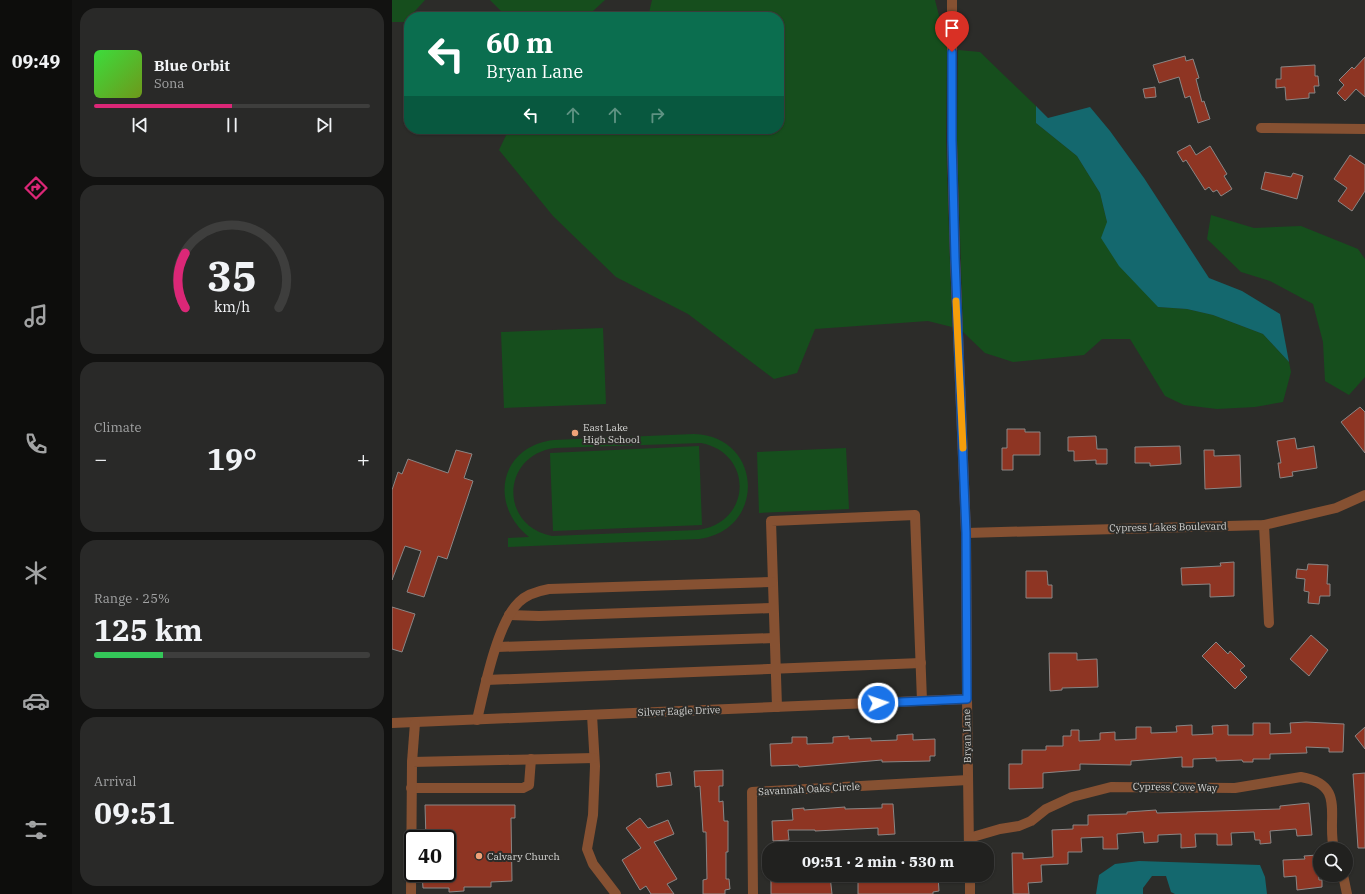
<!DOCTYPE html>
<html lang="en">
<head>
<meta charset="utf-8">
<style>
  body { margin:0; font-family:"IBM Plex Serif",serif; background:#292928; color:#f1f3f6; height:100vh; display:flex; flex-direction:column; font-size:15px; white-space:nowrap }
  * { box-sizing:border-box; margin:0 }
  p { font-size:13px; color:#a2a3a4 }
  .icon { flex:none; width:22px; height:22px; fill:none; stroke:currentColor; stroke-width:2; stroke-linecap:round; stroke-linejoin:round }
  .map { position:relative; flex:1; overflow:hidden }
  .details { display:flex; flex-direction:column; gap:8px; padding:8px; background:#121211; width:320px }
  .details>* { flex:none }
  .banner { position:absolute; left:12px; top:12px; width:380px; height:122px; border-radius:16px; box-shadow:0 1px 3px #0004,0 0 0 1px #3e3e3d; background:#0b6e4f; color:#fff; overflow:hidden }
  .fabs { position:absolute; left:921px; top:842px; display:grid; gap:8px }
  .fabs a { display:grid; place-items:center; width:40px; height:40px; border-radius:50%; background:#21211f; box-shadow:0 1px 3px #0004,0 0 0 1px #3e3e3d; font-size:20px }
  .speed { position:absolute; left:12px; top:830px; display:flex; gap:8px; font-size:20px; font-weight:700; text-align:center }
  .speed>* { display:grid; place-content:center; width:52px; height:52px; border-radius:50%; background:#21211f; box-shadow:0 1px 3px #0004,0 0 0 1px #3e3e3d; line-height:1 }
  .speed .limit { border:2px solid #111; border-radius:6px; background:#fff; color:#111 }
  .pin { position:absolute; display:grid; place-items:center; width:34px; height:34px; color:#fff; margin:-41px -17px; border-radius:50% 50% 50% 0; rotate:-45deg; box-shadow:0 0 4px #0007 }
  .pin .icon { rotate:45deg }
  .me { position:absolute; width:44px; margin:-22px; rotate:87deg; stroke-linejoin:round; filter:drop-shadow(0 0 3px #0008) }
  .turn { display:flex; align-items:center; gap:14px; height:84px; padding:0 16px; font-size:18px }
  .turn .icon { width:52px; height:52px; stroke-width:2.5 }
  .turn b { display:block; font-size:28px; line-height:34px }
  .lanes { display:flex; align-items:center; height:38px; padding:0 16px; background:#0003; justify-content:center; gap:20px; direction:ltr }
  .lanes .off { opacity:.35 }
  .big { font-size:30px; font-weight:700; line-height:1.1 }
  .details .widget { flex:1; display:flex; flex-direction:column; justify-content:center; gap:6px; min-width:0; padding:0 14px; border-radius:16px; background:#292928 }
  .details .dial { align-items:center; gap:0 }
  .dial svg { height:104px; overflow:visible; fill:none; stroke:#3e3e3d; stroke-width:7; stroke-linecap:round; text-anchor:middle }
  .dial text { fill:#f1f3f6; stroke:none }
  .song { display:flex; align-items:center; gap:12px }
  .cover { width:48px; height:48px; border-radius:6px; background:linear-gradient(135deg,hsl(120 70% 55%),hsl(80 70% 35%)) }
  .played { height:4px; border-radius:2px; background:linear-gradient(90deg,#db2777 50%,#3e3e3d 50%) }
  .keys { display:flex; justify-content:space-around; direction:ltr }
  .heat { display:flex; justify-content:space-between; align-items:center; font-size:22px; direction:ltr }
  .charge { height:6px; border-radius:3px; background:linear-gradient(90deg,#34c759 25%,#3e3e3d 0) }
  .trip { position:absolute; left:370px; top:842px; width:232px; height:40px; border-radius:16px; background:#21211f; box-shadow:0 1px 3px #0004,0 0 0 1px #3e3e3d; font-weight:700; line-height:40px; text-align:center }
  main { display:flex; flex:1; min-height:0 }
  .menu { display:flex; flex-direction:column; width:72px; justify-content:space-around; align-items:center; background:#0d0d0c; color:#a2a3a4 }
  .menu .icon { width:28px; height:28px }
  .menu .current { color:#db2777 }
  .menu b { font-size:18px; color:#f1f3f6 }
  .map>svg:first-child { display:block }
  .green { fill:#164e1d; fill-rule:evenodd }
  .water { fill:#14686e }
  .building { fill:#8e3523; stroke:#8a8685 }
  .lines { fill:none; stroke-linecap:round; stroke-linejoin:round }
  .minor { stroke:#865132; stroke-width:10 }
  .route-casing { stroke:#114b97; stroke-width:10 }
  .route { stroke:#1a73e8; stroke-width:7 }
  .slow { stroke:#f59e0b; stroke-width:7 }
  .poi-dot { fill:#f0a278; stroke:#2c2c29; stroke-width:1.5 }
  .labels { text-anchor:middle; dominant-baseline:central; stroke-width:4; stroke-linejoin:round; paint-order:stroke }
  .poi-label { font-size:10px; fill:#d5d5d3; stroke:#2c2c29; text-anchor:start }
  .street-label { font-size:10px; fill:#d5d5d3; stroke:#2c2c29 }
</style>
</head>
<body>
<main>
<nav class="menu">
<b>09:49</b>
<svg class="icon current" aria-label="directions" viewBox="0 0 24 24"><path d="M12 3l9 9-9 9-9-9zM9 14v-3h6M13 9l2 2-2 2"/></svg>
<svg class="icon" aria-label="music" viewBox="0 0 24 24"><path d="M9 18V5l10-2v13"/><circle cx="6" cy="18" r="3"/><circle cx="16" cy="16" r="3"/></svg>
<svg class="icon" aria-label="phone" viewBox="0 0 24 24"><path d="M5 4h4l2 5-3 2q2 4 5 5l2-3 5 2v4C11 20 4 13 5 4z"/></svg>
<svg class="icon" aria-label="climate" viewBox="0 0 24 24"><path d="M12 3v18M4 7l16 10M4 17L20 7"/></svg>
<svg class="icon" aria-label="car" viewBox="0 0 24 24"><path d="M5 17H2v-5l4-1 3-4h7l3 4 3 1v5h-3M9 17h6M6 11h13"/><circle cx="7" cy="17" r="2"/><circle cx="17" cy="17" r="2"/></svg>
<svg class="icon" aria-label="filters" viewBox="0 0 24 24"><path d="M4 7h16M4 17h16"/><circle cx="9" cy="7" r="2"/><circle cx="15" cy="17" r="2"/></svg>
</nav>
<section class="details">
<div class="widget">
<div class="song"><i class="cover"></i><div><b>Blue Orbit</b><p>Sona</p></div></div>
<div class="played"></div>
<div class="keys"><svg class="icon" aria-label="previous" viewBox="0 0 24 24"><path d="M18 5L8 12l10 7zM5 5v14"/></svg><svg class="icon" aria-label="pause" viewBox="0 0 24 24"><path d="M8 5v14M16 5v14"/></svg><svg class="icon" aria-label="next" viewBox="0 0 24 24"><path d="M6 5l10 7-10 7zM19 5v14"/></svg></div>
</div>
<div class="widget dial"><svg viewBox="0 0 100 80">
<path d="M14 69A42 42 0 1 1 86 69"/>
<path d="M14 69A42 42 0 0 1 14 27" stroke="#db2777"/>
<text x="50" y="56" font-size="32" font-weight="700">35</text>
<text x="50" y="72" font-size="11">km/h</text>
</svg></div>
<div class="widget"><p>Climate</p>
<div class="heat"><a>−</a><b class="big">19°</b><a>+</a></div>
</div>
<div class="widget"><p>Range · 25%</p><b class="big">125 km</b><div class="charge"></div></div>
<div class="widget"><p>Arrival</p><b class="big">09:51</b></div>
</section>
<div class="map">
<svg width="973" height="894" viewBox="0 0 973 894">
  <rect width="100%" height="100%" fill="#2c2c29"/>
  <g class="green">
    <path d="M 0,0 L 33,0 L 13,22 L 0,22 Z"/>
    <path d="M 98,0 L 213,0 L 201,11 L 189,17 L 115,17 Z"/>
    <path d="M 260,0 L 543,0 L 555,47 L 554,140 L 560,327 L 536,321 L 423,329 L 405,373 L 382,379 L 296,314 L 224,277 L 161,216 L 107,150 L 117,129 L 387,129 L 387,17 L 256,17 Z"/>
    <path d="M 566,50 L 588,52 L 644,106 L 644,123 L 685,156 L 708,193 L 715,222 L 766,307 L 795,309 L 821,315 L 871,334 L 897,362 L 899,372 L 891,402 L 863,407 L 825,409 L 792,405 L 773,396 L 738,339 L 710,339 L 692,355 L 621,362 L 593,353 L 571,332 L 565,140 Z"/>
    <path d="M 819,215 L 862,228 L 909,226 L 966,249 L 973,259 L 973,377 L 957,395 L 933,381 L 931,342 L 921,304 L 878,281 L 849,272 L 815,239 Z"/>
    <path d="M 211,328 L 214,404 L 112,408 L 109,332 Z"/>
    <path d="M 302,434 C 371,436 375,530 307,539 L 116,547 L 116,538 L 137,537 C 96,504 108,446 162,440 ZM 309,443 C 362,453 360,523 306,530 L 160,536 C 107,526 109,455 163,448 Z"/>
    <path d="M 307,446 L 310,525 L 161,531 L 158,453 Z"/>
    <path d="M 454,448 L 457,509 L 367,513 L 365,452 Z"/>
  </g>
  <g class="water">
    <path d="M 644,106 L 656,118 L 698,107 L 718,131 L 752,178 L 817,278 L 850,291 L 888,314 L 897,362 L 871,334 L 821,315 L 795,309 L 766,307 L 727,266 L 709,238 L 715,222 L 708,193 L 685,156 L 644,123 Z"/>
    <path d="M 747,861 L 868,865 L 873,877 L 875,894 L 783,894 L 779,892 L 774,876 L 760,876 L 751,888 L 751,894 L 704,894 L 707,875 L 723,864 Z"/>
  </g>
  <g class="building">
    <path d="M 793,56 L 794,61 L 801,59 L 807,78 L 804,79 L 810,102 L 812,101 L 818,119 L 806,123 L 798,96 L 793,98 L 787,77 L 767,83 L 761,65 Z"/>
    <path d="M 973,57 L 973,97 L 964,89 L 953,101 L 945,93 L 952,85 L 947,80 L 960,67 L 962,69 Z"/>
    <path d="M 923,65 L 923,76 L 926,76 L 927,86 L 922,86 L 923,93 L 917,93 L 917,98 L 894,100 L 893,87 L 884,88 L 884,79 L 889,79 L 889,67 Z"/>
    <path d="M 763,87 L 764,97 L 753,98 L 751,89 Z"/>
    <path d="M 798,145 L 804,155 L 818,146 L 835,174 L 832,176 L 840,189 L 829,196 L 825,190 L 821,192 L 817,187 L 813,190 L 794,160 L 791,162 L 785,152 Z"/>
    <path d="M 958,155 L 973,165 L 973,191 L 960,211 L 946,201 L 955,188 L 942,179 Z"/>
    <path d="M 873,172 L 899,177 L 901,173 L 911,176 L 905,199 L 869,189 Z"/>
    <path d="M 968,407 L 973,412 L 973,453 L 949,422 Z"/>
    <path d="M 615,429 L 633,429 L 633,432 L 648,432 L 648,455 L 621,455 L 621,470 L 610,470 L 610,448 L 615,448 Z"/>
    <path d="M 704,436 L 705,449 L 715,449 L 715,464 L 704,464 L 704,460 L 682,461 L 682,451 L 676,451 L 676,437 Z"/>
    <path d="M 903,438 L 905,449 L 922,446 L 925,468 L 900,472 L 901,476 L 888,478 L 886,463 L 889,463 L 885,441 Z"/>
    <path d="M 788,446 L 789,464 L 758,466 L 758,463 L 743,463 L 743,447 Z"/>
    <path d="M 64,450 L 80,454 L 72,478 L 81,481 L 55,559 L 46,556 L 32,597 L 15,592 L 29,551 L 13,546 L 0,580 L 0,490 L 6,472 L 10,474 L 16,459 L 56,473 Z"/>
    <path d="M 812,450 L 822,450 L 822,456 L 848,455 L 849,487 L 813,489 Z"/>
    <path d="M 842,562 L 842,596 L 818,597 L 818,584 L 790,585 L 789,568 L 829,566 L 828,563 Z"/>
    <path d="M 916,564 L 936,565 L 935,584 L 938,584 L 938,596 L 928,596 L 927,604 L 916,603 L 917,592 L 912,591 L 913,579 L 904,578 L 905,569 L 915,570 Z"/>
    <path d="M 634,571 L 655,571 L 656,585 L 660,585 L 660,598 L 634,598 Z"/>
    <path d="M 0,607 L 23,614 L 10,652 L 0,649 Z"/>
    <path d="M 919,635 L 936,650 L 917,676 L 898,659 Z"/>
    <path d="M 824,642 L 836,654 L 838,651 L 853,666 L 848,670 L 855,677 L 843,689 L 810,656 Z"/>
    <path d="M 657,653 L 685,653 L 685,660 L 705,659 L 706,687 L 670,688 L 670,690 L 658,691 Z"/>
    <path d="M 914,722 L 952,724 L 951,752 L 937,752 L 937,748 L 914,747 L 915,753 L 878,754 L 878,759 L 861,759 L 861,762 L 851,762 L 850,760 L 824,761 L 824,758 L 801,759 L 801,767 L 790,767 L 790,757 L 739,761 L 739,765 L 688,764 L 688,770 L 651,773 L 651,788 L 617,789 L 617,764 L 630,764 L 630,750 L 654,750 L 654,746 L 671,746 L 671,736 L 679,736 L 679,730 L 687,730 L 687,741 L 708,740 L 708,733 L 723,732 L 723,740 L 744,739 L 744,727 L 759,727 L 759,733 L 785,732 L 784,726 L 800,725 L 800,735 L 821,734 L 820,726 L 836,725 L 836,735 L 861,735 L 861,723 L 878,723 L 878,734 L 899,733 L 898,723 Z"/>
    <path d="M 973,727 L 973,749 L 963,736 Z"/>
    <path d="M 521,734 L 521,740 L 543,739 L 543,756 L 538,756 L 538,761 L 490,762 L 490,760 L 407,767 L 406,765 L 379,766 L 378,744 L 400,743 L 400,737 L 415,737 L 415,744 L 441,743 L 441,737 L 457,736 L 457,739 L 479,738 L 479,741 L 505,740 L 505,735 Z"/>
    <path d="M 331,770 L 331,786 L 327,786 L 327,802 L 331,801 L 332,821 L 336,821 L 336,852 L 334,852 L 334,879 L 337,879 L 338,889 L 333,890 L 333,894 L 311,894 L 311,880 L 315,879 L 314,832 L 311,832 L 308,786 L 303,787 L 302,771 Z"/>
    <path d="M 278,772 L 280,785 L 265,787 L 264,774 Z"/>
    <path d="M 973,773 L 973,848 L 966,848 L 961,774 Z"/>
    <path d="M 917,803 L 920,835 L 905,836 L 904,829 L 878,831 L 879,843 L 868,844 L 868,840 L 863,840 L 862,832 L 839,833 L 840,845 L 825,845 L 825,834 L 803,834 L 804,847 L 789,848 L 789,834 L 766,835 L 766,842 L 752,843 L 751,832 L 725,834 L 726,849 L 711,849 L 711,837 L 689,838 L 690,852 L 676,852 L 676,864 L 649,865 L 650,882 L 636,883 L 637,894 L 621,894 L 620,853 L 631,853 L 631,859 L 661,857 L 660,830 L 681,829 L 681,825 L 696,825 L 696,815 L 735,814 L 735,812 L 764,810 L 765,813 L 888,809 L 888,806 Z"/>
    <path d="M 490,804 L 501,804 L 503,834 L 486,835 L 486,828 L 423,831 L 423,830 L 396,830 L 397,840 L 381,841 L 380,821 L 401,820 L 400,809 L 412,808 L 412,810 L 453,807 L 453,809 L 490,808 Z"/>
    <path d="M 33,805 L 123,805 L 123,818 L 119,818 L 120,881 L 99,882 L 99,887 L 72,887 L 72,891 L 57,892 L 57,888 L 31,888 L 30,874 L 55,873 L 55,839 L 34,839 Z"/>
    <path d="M 248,818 L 256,828 L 276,820 L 282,834 L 262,842 L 285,879 L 275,884 L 282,894 L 259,894 L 254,886 L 248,890 L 230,860 L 249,848 L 234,828 Z"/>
    <path d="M 925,855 L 927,880 L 930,880 L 930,887 L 905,890 L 904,876 L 892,877 L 891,860 L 913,859 L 912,856 Z"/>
    <path d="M 473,875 L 546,875 L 547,891 L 541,892 L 541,894 L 466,894 L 466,878 L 474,877 Z"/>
    <path d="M 424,876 L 438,876 L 440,894 L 379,894 L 379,877 L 394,877 L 395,880 L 424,879 Z"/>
  </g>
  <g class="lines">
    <g class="minor">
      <path d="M 560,0 L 560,140 L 563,258 L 574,533 L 575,699 L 577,849"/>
      <path d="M 869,128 L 973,129"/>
      <path d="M 872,525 L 877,623"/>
      <path d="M 574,533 L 872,525 L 944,508 L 973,495"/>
      <path d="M 117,615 L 147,616 L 381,608"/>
      <path d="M 105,647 L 382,638"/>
      <path d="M 94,680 L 529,663"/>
      <path d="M 385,707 L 379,521 L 523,515 L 530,701"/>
      <path d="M 200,715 L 203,766 L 201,815 L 195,849 L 201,864 L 224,894"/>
      <path d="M 85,720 C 92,690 105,623 127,602 C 135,594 146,591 157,589 L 380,582"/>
      <path d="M 0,723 L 575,699"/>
      <path d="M 20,762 L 23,723"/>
      <path d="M 19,788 L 131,788 L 137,785 L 139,759"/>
      <path d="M 577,838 L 608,829 L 627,826 L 639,821 L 654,809 L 680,797 L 719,787 L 843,788 L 909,777 C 955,785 934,817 942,849"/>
      <path d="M 578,875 L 578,894"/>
      <path d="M 951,875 L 955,894"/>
      <path d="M 19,894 L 20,762 L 202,758"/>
      <path d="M 361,894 L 360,792 L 576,780"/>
    </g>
  </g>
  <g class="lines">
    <g class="route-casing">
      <path id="route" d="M 486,703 L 575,699 L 574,533 L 563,258 L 560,140 L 560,52"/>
    </g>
    <use href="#route" class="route"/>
    <path class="slow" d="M 564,301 L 571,448"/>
  </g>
  <g class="poi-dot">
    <circle cx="183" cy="433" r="4"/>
    <circle cx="87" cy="856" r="4"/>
  </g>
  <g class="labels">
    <g class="poi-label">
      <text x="191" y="427">East Lake<tspan x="191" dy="12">High School</tspan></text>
      <text x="95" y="856">Calvary Church</text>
    </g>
    <g class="street-label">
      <text transform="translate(776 527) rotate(-1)">Cypress Lakes Boulevard</text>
      <text transform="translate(287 711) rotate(-2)">Silver Eagle Drive</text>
      <text transform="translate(575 736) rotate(-91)">Bryan Lane</text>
      <text transform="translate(783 787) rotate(1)">Cypress Cove Way</text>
      <text transform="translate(417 789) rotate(-3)">Savannah Oaks Circle</text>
    </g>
  </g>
</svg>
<div class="fabs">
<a><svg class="icon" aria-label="search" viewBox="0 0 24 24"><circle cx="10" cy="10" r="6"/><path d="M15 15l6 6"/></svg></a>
</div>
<div class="speed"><div class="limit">40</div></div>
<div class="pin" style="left:560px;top:52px;background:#d93025"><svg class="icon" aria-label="arrive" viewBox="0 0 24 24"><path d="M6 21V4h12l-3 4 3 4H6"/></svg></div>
<svg class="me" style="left:486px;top:703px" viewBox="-20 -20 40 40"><circle r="17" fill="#1a73e8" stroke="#fff" stroke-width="3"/><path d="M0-11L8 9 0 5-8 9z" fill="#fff"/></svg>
<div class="trip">09:51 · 2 min · 530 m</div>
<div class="banner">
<div class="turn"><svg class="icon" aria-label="left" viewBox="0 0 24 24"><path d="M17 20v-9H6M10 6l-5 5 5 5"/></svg><div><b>60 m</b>Bryan Lane</div></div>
<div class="lanes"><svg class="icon" aria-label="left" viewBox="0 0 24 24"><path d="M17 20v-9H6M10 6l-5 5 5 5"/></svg><svg class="icon off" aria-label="ahead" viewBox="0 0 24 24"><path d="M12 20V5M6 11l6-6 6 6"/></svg><svg class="icon off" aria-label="ahead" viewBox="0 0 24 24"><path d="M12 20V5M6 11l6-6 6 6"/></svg><svg class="icon off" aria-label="right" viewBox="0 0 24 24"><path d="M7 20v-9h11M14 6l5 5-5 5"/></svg></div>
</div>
</div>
</main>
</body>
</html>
